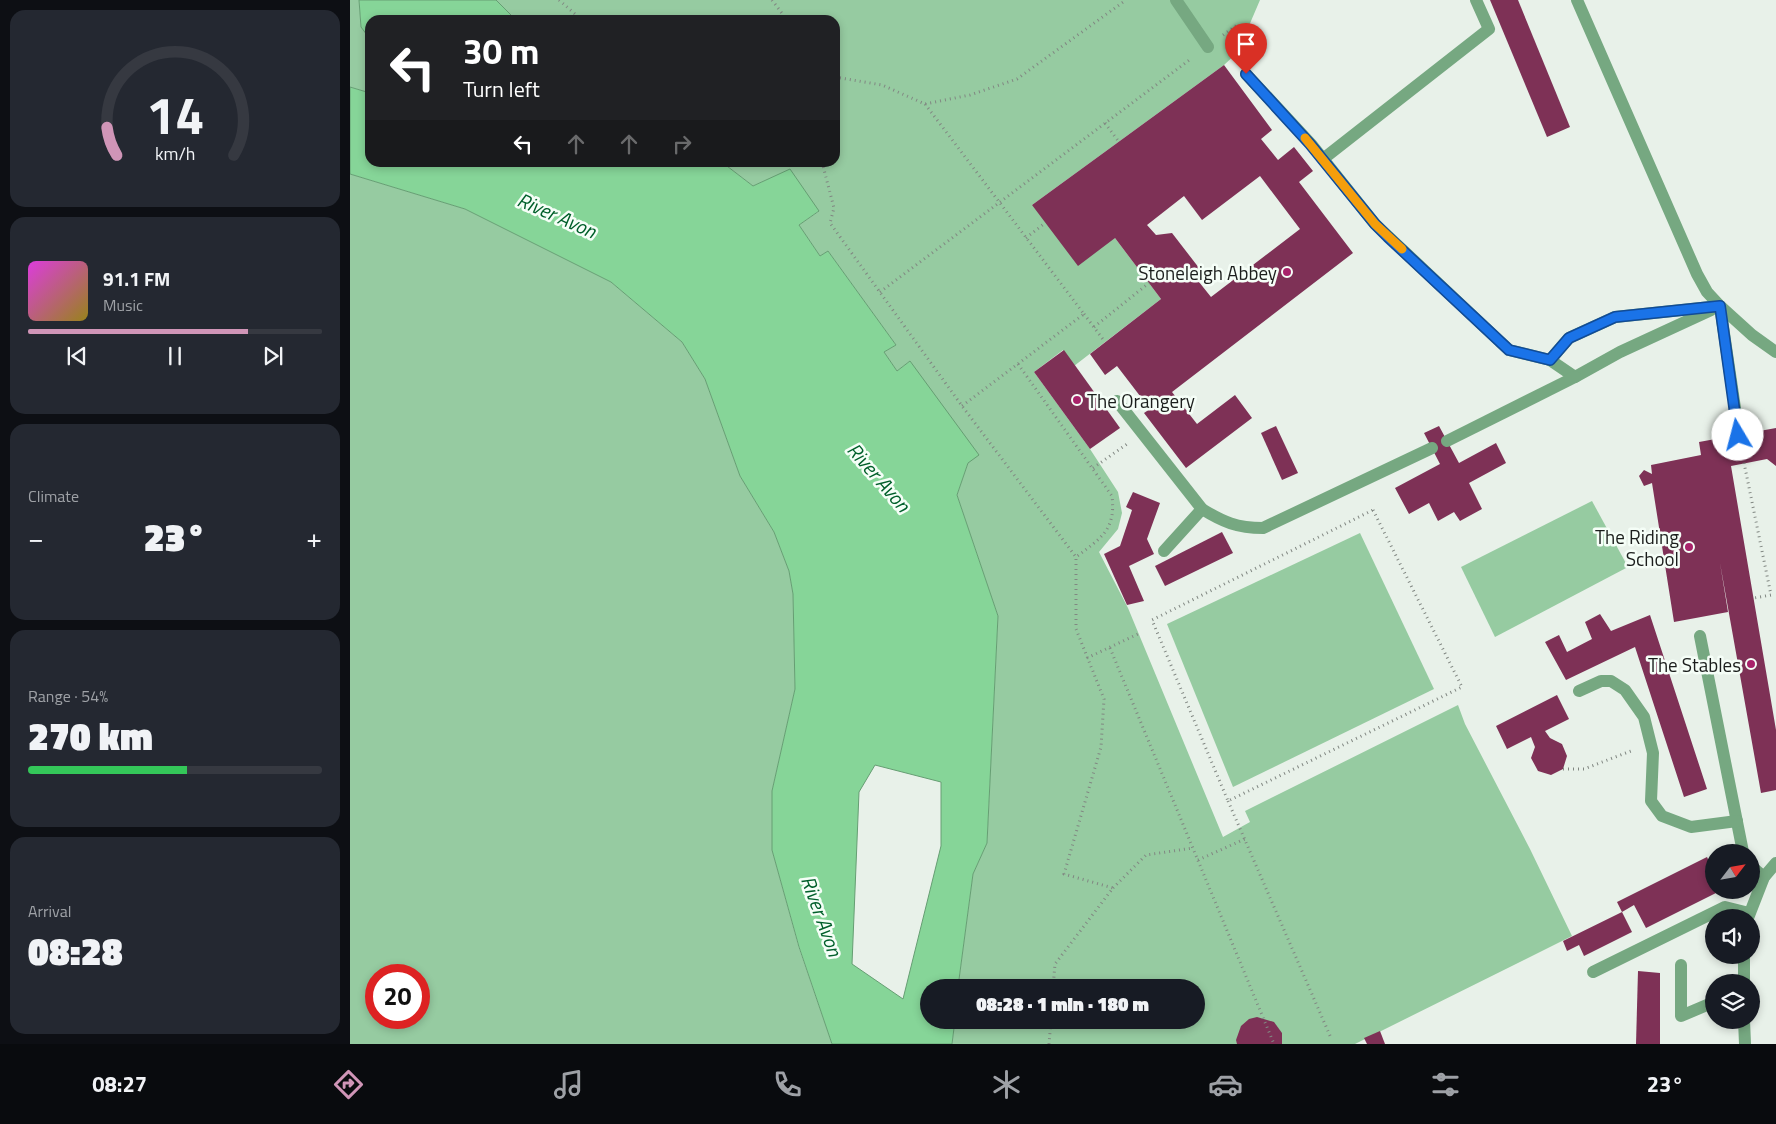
<!DOCTYPE html>
<html lang="en">
<head>
<meta charset="utf-8">
<style>
  body { margin:0; font-family:"Titillium Web",sans-serif; background:#242831; color:#f1f3f6; height:100vh; display:flex; flex-direction:column; font-size:19px; white-space:nowrap }
  * { box-sizing:border-box; margin:0 }
  p { font-size:16px; color:#9ea1a6 }
  .icon { flex:none; width:28px; height:28px; fill:none; stroke:currentColor; stroke-width:2; stroke-linecap:round; stroke-linejoin:round }
  .map { position:relative; flex:1; overflow:hidden }
  .panel { display:flex; flex-direction:column; gap:10px; padding:10px; background:#0d0f14; width:350px }
  .panel>* { flex:none }
  .hud { position:absolute; left:15px; top:15px; width:475px; height:152px; border-radius:15px; box-shadow:0 2px 8px #0003; background:#202124; color:#fff; overflow:hidden }
  .needle { width:32px; rotate:59deg }
  .fabs { position:absolute; left:1355px; top:844px; display:grid; gap:10px }
  .fabs a { display:grid; place-items:center; width:55px; height:55px; border-radius:50%; background:#171b24; box-shadow:0 2px 8px #0003; font-size:25px }
  .speed { position:absolute; left:15px; top:964px; display:flex; gap:10px; font-size:25px; font-weight:700; text-align:center }
  .speed>* { display:grid; place-content:center; width:65px; height:65px; border-radius:50%; background:#171b24; box-shadow:0 2px 8px #0003; line-height:1 }
  .speed .limit { border:8px solid #d22; background:#fff; color:#111 }
  .pin { position:absolute; display:grid; place-items:center; width:42px; height:42px; color:#fff; margin:-51px -21px; border-radius:50% 50% 50% 0; rotate:-45deg; box-shadow:0 0 5px #0007 }
  .pin .icon { rotate:45deg }
  .me { position:absolute; width:55px; margin:-28px; rotate:352deg; stroke-linejoin:round; filter:drop-shadow(0 0 4px #0008) }
  .turn { display:flex; align-items:center; gap:18px; height:105px; padding:0 15px; font-size:22px }
  .turn .icon { width:65px; height:65px; stroke-width:2.5 }
  .turn b { display:block; font-size:35px; line-height:42px }
  .lanes { display:flex; align-items:center; height:48px; padding:0 15px; background:#0003; justify-content:center; gap:25px; direction:ltr }
  .lanes .off { opacity:.35 }
  .big { font-size:38px; font-weight:800; line-height:1.1 }
  .panel .card { flex:1; display:flex; flex-direction:column; justify-content:center; gap:8px; min-width:0; padding:0 18px; border-radius:15px; background:#242831 }
  .panel .dial { align-items:center; gap:0 }
  .dial svg { height:130px; overflow:visible; fill:none; stroke:#363941; stroke-width:7; stroke-linecap:round; text-anchor:middle }
  .dial text { fill:#f1f3f6; stroke:none }
  .song { display:flex; align-items:center; gap:15px }
  .cover { width:60px; height:60px; border-radius:8px; background:linear-gradient(135deg,hsl(300 70% 55%),hsl(50 70% 35%)) }
  .played { height:5px; border-radius:2px; background:linear-gradient(90deg,#d095b7 75%,#363941 75%) }
  .keys { display:flex; justify-content:space-around; direction:ltr }
  .heat { display:flex; justify-content:space-between; align-items:center; font-size:28px; direction:ltr }
  .charge { height:8px; border-radius:4px; background:linear-gradient(90deg,#34c759 54%,#363941 0) }
  .trip { position:absolute; left:570px; top:979px; width:285px; height:50px; border-radius:25px; background:#171b24; box-shadow:0 2px 8px #0003; font-weight:800; line-height:50px; text-align:center }
  .menu { display:flex; height:80px; justify-content:space-around; align-items:center; background:#090b0e; color:#9ea1a6 }
  .menu .icon { width:35px; height:35px }
  .menu .on { color:#d095b7 }
  .menu b { font-size:22px; color:#f1f3f6 }
  main { display:flex; flex:1; min-height:0 }
  .map>svg:first-child { display:block }
  .green { fill:#96cba1; fill-rule:evenodd }
  .water { fill:#86d598; stroke:#669e73; fill-rule:evenodd }
  .building { fill:#7e3156; fill-rule:evenodd }
  .lines { fill:none; stroke-linecap:round; stroke-linejoin:round }
  .path { stroke:#818782; stroke-width:3; stroke-dasharray:1 4; stroke-linecap:butt }
  .service { stroke:#76a881; stroke-width:12 }
  .route-casing { stroke:#114b97; stroke-width:12 }
  .route { stroke:#1a73e8; stroke-width:9 }
  .slow { stroke:#f59e0b; stroke-width:9 }
  .poi-dot { fill:#a8226a; stroke:#f5fef7; stroke-width:2 }
  .labels { text-anchor:middle; dominant-baseline:central; stroke-width:5; stroke-linejoin:round; paint-order:stroke }
  .poi-label { font-size:19px; fill:#1b1e1c; stroke:#f5fef7; text-anchor:end }
  .water-label { font-size:20px; font-style:italic; fill:#005f2a; stroke:#f5fef7 }
</style>
</head>
<body>
<main>
<section class="panel">
<div class="card dial"><svg viewBox="0 0 100 80">
<path d="M14 69A42 42 0 1 1 86 69"/>
<path d="M14 69A42 42 0 0 1 8 52" stroke="#d095b7"/>
<text x="50" y="56" font-size="32" font-weight="700">14</text>
<text x="50" y="72" font-size="11">km/h</text>
</svg></div>
<div class="card">
<div class="song"><i class="cover"></i><div><b>91.1 FM</b><p>Music</p></div></div>
<div class="played"></div>
<div class="keys"><svg class="icon" aria-label="previous" viewBox="0 0 24 24"><path d="M18 5L8 12l10 7zM5 5v14"/></svg><svg class="icon" aria-label="pause" viewBox="0 0 24 24"><path d="M8 5v14M16 5v14"/></svg><svg class="icon" aria-label="next" viewBox="0 0 24 24"><path d="M6 5l10 7-10 7zM19 5v14"/></svg></div>
</div>
<div class="card"><p>Climate</p>
<div class="heat"><a>−</a><b class="big">23°</b><a>+</a></div>
</div>
<div class="card"><p>Range · 54%</p><b class="big">270 km</b><div class="charge"></div></div>
<div class="card"><p>Arrival</p><b class="big">08:28</b></div>
</section>
<div class="map">
<svg width="1426" height="1044" viewBox="0 0 1426 1044">
  <rect width="100%" height="100%" fill="#e8f1e9"/>
  <g class="green">
    <path d="M 0,0 L 9,0 L 11,27 L 20,39 L 20,93 L 0,87 Z"/>
    <path d="M 146,0 L 910,0 L 898,28 L 905,36 L 874,65 L 682,205 L 765,238 L 811,299 L 724,366 L 713,350 L 684,372 L 740,449 L 768,492 L 772,513 L 768,529 L 749,552 L 778,608 L 873,837 L 900,822 L 895,811 L 1108,705 L 1115,724 L 1180,849 L 1222,936 L 1005,1044 L 602,1044 L 605,1020 L 846,1020 L 846,988 L 608,987 L 623,874 L 637,843 L 648,616 L 607,495 L 618,463 L 560,361 L 547,371 L 534,352 L 546,345 L 478,251 L 470,256 L 449,225 L 468,212 L 440,170 L 403,186 L 373,163 L 485,162 L 485,20 L 166,20 Z"/>
    <path d="M 0,174 L 115,209 L 261,282 L 332,342 L 355,379 L 390,476 L 424,532 L 439,571 L 443,594 L 445,689 L 422,791 L 422,850 L 449,948 L 482,1044 L 0,1044 ZM 26,975 L 69,975 L 69,1018 L 26,1018 Z"/>
    <path d="M 1242,501 L 1278,567 L 1145,637 L 1111,567 Z"/>
    <path d="M 1010,533 L 1084,689 L 883,787 L 817,624 Z"/>
  </g>
  <g class="water">
    <path d="M 9,0 L 146,0 L 166,20 L 20,20 L 20,39 L 11,27 Z"/>
    <path d="M 0,87 L 20,93 L 20,162 L 373,163 L 403,186 L 440,169 L 469,211 L 449,225 L 470,256 L 478,251 L 546,345 L 534,352 L 547,371 L 560,361 L 629,455 L 618,463 L 607,495 L 648,616 L 637,843 L 623,874 L 608,987 L 579,988 L 579,1020 L 605,1020 L 602,1044 L 482,1044 L 449,947 L 422,850 L 422,791 L 445,689 L 443,594 L 439,571 L 424,532 L 390,476 L 355,379 L 332,342 L 261,282 L 115,209 L 0,174 ZM 525,765 L 591,782 L 591,846 L 553,999 L 502,964 L 509,792 Z"/>
  </g>
  <g class="building">
    <path d="M 1140,0 L 1168,0 L 1220,127 L 1197,137 Z"/>
    <path d="M 874,65 L 922,130 L 911,139 L 928,160 L 944,147 L 963,171 L 949,182 L 1003,253 L 822,392 L 847,424 L 885,395 L 902,418 L 836,468 L 794,413 L 800,409 L 767,366 L 755,375 L 740,354 L 811,299 L 765,238 L 728,266 L 682,205 ZM 910,176 L 950,229 L 861,297 L 849,282 L 856,277 L 822,233 L 806,235 L 797,225 L 834,196 L 852,220 Z"/>
    <path d="M 714,350 L 770,428 L 740,449 L 684,372 Z"/>
    <path d="M 926,426 L 948,473 L 932,480 L 911,433 Z"/>
    <path d="M 1089,426 L 1109,463 L 1146,443 L 1156,463 L 1119,483 L 1132,509 L 1110,521 L 1104,512 L 1088,521 L 1079,503 L 1059,514 L 1045,488 L 1090,464 L 1074,433 Z"/>
    <path d="M 1426,428 L 1426,466 L 1417,459 L 1381,466 L 1426,730 L 1426,790 L 1411,793 L 1370,563 L 1378,612 L 1324,622 L 1302,483 L 1294,486 L 1289,476 L 1294,470 L 1302,474 L 1301,465 L 1351,455 L 1349,442 Z"/>
    <path d="M 783,492 L 810,503 L 797,539 L 804,554 L 779,566 L 794,601 L 777,605 L 754,554 L 770,546 L 782,510 L 776,507 Z"/>
    <path d="M 872,532 L 883,553 L 815,586 L 805,566 Z"/>
    <path d="M 1250,614 L 1261,631 L 1300,615 L 1357,789 L 1334,797 L 1285,647 L 1216,680 L 1195,642 L 1209,635 L 1217,652 L 1242,639 L 1235,622 Z"/>
    <path d="M 1207,695 L 1219,719 L 1195,731 L 1200,738 L 1212,744 L 1217,756 L 1213,769 L 1201,775 L 1188,771 L 1181,758 L 1185,747 L 1181,737 L 1157,749 L 1146,726 Z"/>
    <path d="M 1357,857 L 1364,872 L 1364,890 L 1372,890 L 1296,928 L 1284,905 L 1272,912 L 1267,902 Z"/>
    <path d="M 1272,912 L 1282,932 L 1234,956 L 1229,945 L 1217,951 L 1213,941 Z"/>
    <path d="M 1288,971 L 1310,973 L 1310,1044 L 1286,1044 Z"/>
    <path d="M 907,1017 L 924,1022 L 932,1033 L 932,1044 L 887,1044 L 886,1040 L 891,1026 L 899,1019 Z"/>
    <path d="M 1030,1031 L 1035,1044 L 1017,1044 L 1014,1038 Z"/>
  </g>
  <g class="lines">
    <g class="path">
      <path d="M 209,0 L 232,20"/>
      <path d="M 422,0 L 437,20"/>
      <path d="M 873,35 L 887,25"/>
      <path d="M 485,77 L 532,85 L 575,104 L 620,95 L 667,79 L 776,0"/>
      <path d="M 575,104 L 734,314 L 612,406"/>
      <path d="M 755,123 L 769,142"/>
      <path d="M 472,162 L 484,208 L 480,223 L 612,406 L 726,557 L 726,629 L 754,699 L 751,747 L 714,874 L 763,888 L 705,964 L 703,988"/>
      <path d="M 676,238 L 695,223"/>
      <path d="M 530,292 L 842,58"/>
      <path d="M 734,314 L 755,342"/>
      <path d="M 744,327 L 799,283"/>
      <path d="M 668,364 L 762,496 C 766,530 751,538 726,557"/>
      <path d="M 1392,453 L 1421,595 L 1404,598"/>
      <path d="M 743,468 L 777,444"/>
      <path d="M 1023,510 L 1112,687 L 878,801 L 802,620 Z"/>
      <path d="M 760,648 L 924,1044"/>
      <path d="M 737,658 L 788,634"/>
      <path d="M 1213,769 L 1234,769 L 1281,751"/>
      <path d="M 878,801 L 981,1038"/>
      <path d="M 848,860 L 895,839"/>
      <path d="M 763,888 L 796,855 L 843,848"/>
      <path d="M 699,1044 L 701,1020"/>
    </g>
    <g class="service">
      <path d="M 826,0 L 858,47"/>
      <path d="M 1227,0 L 1347,274 L 1357,292 L 1370,306 L 1402,335 L 1426,352"/>
      <path d="M 896,74 L 961,144 L 1025,224 L 1159,350 L 1200,360 L 1219,338 L 1265,317 L 1370,306"/>
      <path d="M 973,159 L 1139,29 L 1126,0"/>
      <path d="M 1370,306 L 1389,435"/>
      <path d="M 1200,360 L 1225,377 L 1270,352 L 1361,310"/>
      <path d="M 767,401 L 852,509 C 873,522 887,528 913,528 L 1082,448"/>
      <path d="M 1097,441 L 1225,377"/>
      <path d="M 814,551 L 852,509"/>
      <path d="M 1350,636 L 1393,852"/>
      <path d="M 1229,691 L 1251,681 L 1261,681 L 1275,690 L 1294,717 L 1303,753 L 1301,801 L 1312,816 L 1341,827 L 1387,821"/>
      <path d="M 1401,866 L 1414,877"/>
      <path d="M 1398,918 L 1414,877 L 1426,863"/>
      <path d="M 1394,955 L 1394,982"/>
      <path d="M 1331,965 L 1331,1016 L 1364,1002"/>
      <path d="M 1243,972 L 1375,907 L 1399,913"/>
      <path d="M 1394,1020 L 1395,1044"/>
    </g>
  </g>
  <g class="lines">
    <g class="route-casing">
      <path id="route" d="M 896,74 L 960,144 L 1025,224 L 1038,237 L 1159,350 L 1200,360 L 1219,338 L 1265,317 L 1370,306 L 1388,435"/>
    </g>
    <use href="#route" class="route"/>
    <path class="slow" d="M 955,138 L 1025,224 L 1052,249"/>
  </g>
  <g class="poi-dot">
    <circle cx="937" cy="272" r="5"/>
    <circle cx="727" cy="400" r="5"/>
    <circle cx="1339" cy="547" r="5"/>
    <circle cx="1401" cy="664" r="5"/>
  </g>
  <g class="labels">
    <g class="poi-label">
      <text x="927" y="272">Stoneleigh Abbey</text>
      <text x="737" y="400" text-anchor="start">The Orangery</text>
      <text x="1329" y="536">The Riding<tspan x="1329" dy="22">School</tspan></text>
      <text x="1391" y="664">The Stables</text>
    </g>
    <g class="water-label">
      <text transform="translate(207 215) rotate(24)">River Avon</text>
      <text transform="translate(529 477) rotate(49)">River Avon</text>
      <text transform="translate(472 916) rotate(70)">River Avon</text>
    </g>
  </g>
</svg>
<div class="fabs">
<a><svg class="needle" viewBox="-14 -14 28 28"><path d="M0-13l5 13h-10z" fill="#e53935"/><path d="M0 13l5-13h-10z" fill="#9ea1a6"/></svg></a>
<a><svg class="icon" aria-label="sound" viewBox="0 0 24 24"><path d="M4 9h4l5-4v14l-5-4H4zM17 9q2 3 0 6"/></svg></a>
<a><svg class="icon" aria-label="layers" viewBox="0 0 24 24"><path d="M12 4l9 5-9 5-9-5zM3 14l9 5 9-5"/></svg></a>
</div>
<div class="speed"><div class="limit">20</div></div>
<div class="pin" style="left:896px;top:74px;background:#d93025"><svg class="icon" aria-label="arrive" viewBox="0 0 24 24"><path d="M6 21V4h12l-3 4 3 4H6"/></svg></div>
<svg class="me" style="left:1388px;top:435px" viewBox="-20 -20 40 40"><circle r="19" fill="#fff"/><path d="M0-13L10 11 0 6-10 11z" fill="#1a73e8"/></svg>
<div class="trip">08:28 · 1 min · 180 m</div>
<div class="hud">
<div class="turn"><svg class="icon" aria-label="left" viewBox="0 0 24 24"><path d="M17 20v-9H6M10 6l-5 5 5 5"/></svg><div><b>30 m</b>Turn left</div></div>
<div class="lanes"><svg class="icon" aria-label="left" viewBox="0 0 24 24"><path d="M17 20v-9H6M10 6l-5 5 5 5"/></svg><svg class="icon off" aria-label="ahead" viewBox="0 0 24 24"><path d="M12 20V5M6 11l6-6 6 6"/></svg><svg class="icon off" aria-label="ahead" viewBox="0 0 24 24"><path d="M12 20V5M6 11l6-6 6 6"/></svg><svg class="icon off" aria-label="right" viewBox="0 0 24 24"><path d="M7 20v-9h11M14 6l5 5-5 5"/></svg></div>
</div>
</div>
</main>
<nav class="menu">
<b>08:27</b>
<svg class="icon on" aria-label="directions" viewBox="0 0 24 24"><path d="M12 3l9 9-9 9-9-9zM9 14v-3h6M13 9l2 2-2 2"/></svg>
<svg class="icon" aria-label="music" viewBox="0 0 24 24"><path d="M9 18V5l10-2v13"/><circle cx="6" cy="18" r="3"/><circle cx="16" cy="16" r="3"/></svg>
<svg class="icon" aria-label="phone" viewBox="0 0 24 24"><path d="M5 4h4l2 5-3 2q2 4 5 5l2-3 5 2v4C11 20 4 13 5 4z"/></svg>
<svg class="icon" aria-label="climate" viewBox="0 0 24 24"><path d="M12 3v18M4 7l16 10M4 17L20 7"/></svg>
<svg class="icon" aria-label="car" viewBox="0 0 24 24"><path d="M5 17H2v-5l4-1 3-4h7l3 4 3 1v5h-3M9 17h6M6 11h13"/><circle cx="7" cy="17" r="2"/><circle cx="17" cy="17" r="2"/></svg>
<svg class="icon" aria-label="filters" viewBox="0 0 24 24"><path d="M4 7h16M4 17h16"/><circle cx="9" cy="7" r="2"/><circle cx="15" cy="17" r="2"/></svg>
<b>23°</b>
</nav>
</body>
</html>
